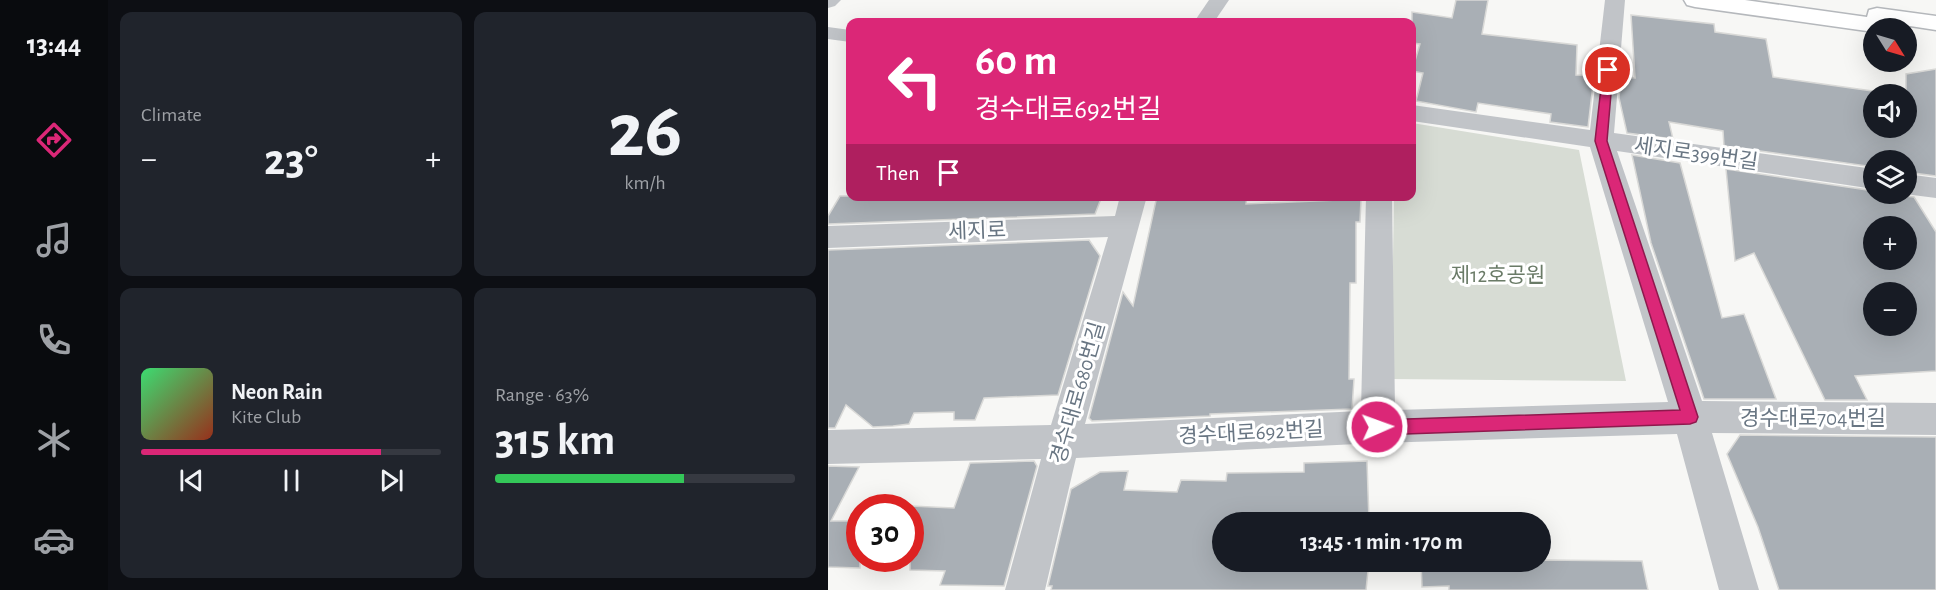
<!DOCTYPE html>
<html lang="en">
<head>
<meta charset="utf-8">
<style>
  body { margin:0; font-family:"Alegreya Sans","Noto Sans KR",sans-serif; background:#20242c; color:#f1f3f6; height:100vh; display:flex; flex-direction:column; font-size:22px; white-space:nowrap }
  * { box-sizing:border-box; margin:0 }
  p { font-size:20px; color:#9ea1a6 }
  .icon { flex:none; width:33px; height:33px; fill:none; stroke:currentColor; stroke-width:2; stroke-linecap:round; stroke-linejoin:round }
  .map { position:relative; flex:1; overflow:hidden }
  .panel { display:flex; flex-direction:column; gap:12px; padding:12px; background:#0d0f14; width:720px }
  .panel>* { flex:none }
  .guide { position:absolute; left:18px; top:18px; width:570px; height:183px; border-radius:12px; box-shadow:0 6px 24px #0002; background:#db2777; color:#fff; overflow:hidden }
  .needle { width:39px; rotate:127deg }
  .buttons { position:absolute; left:1035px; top:18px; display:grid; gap:12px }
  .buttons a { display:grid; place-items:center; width:54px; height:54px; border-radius:50%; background:#171b24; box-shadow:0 6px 24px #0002; font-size:30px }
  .speed { position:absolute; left:18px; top:494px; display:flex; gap:12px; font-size:30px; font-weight:700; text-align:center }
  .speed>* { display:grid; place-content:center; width:78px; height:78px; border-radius:50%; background:#171b24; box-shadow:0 6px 24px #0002; line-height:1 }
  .speed .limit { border:9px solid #d22; background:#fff; color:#111 }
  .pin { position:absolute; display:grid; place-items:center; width:51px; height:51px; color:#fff; margin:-26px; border:3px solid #fff; border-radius:50%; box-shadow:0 2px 6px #0007 }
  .me { position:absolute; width:66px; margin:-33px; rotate:88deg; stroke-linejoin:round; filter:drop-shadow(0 0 4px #0008) }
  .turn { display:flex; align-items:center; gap:21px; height:126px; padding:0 30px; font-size:27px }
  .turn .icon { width:78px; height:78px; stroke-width:2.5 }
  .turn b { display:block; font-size:42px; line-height:51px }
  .then { display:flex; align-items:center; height:57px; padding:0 30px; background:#0003; gap:12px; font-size:22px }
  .big { font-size:45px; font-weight:700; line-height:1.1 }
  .panel .tile { flex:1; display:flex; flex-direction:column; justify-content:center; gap:9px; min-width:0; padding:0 21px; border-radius:12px; background:#20242c }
  .panel .dial { align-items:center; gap:0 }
  .dial b { font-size:78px; line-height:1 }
  .song { display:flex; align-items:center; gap:18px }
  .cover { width:72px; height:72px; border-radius:9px; background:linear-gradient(135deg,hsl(140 70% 55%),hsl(10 70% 35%)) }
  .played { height:6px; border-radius:3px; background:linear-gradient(90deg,#db2777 80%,#363941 80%) }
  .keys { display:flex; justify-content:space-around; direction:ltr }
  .heat { display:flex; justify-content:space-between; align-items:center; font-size:33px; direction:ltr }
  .charge { height:9px; border-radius:4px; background:linear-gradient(90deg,#34c759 63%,#363941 0) }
  .panel .tiles { flex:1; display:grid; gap:12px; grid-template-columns:repeat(2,1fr) }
  .trip { position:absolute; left:384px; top:512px; width:339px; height:60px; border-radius:30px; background:#171b24; box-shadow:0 6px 24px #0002; font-weight:700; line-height:60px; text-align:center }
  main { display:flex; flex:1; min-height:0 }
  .menu { display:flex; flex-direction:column; width:108px; justify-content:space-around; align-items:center; background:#090b0e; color:#9ea1a6 }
  .menu .icon { width:42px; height:42px }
  .menu .selected { color:#db2777 }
  .menu b { font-size:27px; color:#f1f3f6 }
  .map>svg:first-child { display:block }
  .green { fill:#d7dcd4 }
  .building { fill:#a9afb5; stroke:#d9d9d7; stroke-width:1.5; fill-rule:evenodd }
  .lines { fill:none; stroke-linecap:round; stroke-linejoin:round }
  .major-casing { stroke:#b5b8bc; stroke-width:3 }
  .minor { fill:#c1c4c8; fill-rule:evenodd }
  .major { fill:#fff; fill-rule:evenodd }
  .route { fill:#db2777; stroke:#8e194d; stroke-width:1.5 }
  .labels { text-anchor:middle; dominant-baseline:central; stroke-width:6; stroke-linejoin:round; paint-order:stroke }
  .street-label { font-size:21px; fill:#697683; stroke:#fff }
  .park-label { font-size:21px; fill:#6a7b67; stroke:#fff }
</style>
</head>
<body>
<main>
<nav class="menu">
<b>13:44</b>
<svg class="icon selected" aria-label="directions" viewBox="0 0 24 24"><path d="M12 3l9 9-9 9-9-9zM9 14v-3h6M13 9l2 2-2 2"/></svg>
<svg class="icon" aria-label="music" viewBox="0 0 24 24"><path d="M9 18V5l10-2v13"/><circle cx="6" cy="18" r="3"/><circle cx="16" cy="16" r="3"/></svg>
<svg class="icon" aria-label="phone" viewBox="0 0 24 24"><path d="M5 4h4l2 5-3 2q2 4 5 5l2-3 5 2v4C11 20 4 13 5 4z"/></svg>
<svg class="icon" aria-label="climate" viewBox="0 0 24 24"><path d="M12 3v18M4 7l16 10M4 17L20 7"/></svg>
<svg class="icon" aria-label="car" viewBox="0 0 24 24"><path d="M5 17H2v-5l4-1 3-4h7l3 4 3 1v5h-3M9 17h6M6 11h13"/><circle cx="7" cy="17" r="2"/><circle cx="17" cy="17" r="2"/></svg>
</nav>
<section class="panel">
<div class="tiles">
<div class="tile"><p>Climate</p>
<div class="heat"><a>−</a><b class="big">23°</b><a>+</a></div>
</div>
<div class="tile dial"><b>26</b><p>km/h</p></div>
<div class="tile">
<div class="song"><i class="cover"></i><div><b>Neon Rain</b><p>Kite Club</p></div></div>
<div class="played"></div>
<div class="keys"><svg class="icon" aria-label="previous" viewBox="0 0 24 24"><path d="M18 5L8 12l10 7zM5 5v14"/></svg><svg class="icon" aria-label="pause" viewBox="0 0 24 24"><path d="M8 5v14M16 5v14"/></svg><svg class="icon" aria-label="next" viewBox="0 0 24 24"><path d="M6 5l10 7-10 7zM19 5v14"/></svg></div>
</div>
<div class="tile"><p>Range · 63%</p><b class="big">315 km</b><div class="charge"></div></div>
</div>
</section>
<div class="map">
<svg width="1108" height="590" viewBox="0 0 1108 590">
  <rect width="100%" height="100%" fill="#f7f7f5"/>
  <path class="green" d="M 584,123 L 751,150 L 798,381 L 563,379 L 566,197 L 584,196 Z"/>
  <g class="building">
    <path d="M 628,0 L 660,0 L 654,34 L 749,45 L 748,75 L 766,76 L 760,127 L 722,122 L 723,114 L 650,103 L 648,112 L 588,101 L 595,73 L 584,71 L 592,44 L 584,43 L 584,12 L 624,18 Z"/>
    <path d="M 803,15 L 886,24 L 887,32 L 938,39 L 945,77 L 1066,94 L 1046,94 L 1046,128 L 1078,128 L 1078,74 L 1108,69 L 1108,176 L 1078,172 L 1078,160 L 1046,160 L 1046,167 L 896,146 L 895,131 L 841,122 L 845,139 L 799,133 L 791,98 L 793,77 L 807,78 Z"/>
    <path d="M 804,155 L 852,163 L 894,318 L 916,314 L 948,399 L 876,399 L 823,243 Z"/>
    <path d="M 898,169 L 1046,191 L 1046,194 L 1075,194 L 1077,196 L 1086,197 L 1108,232 L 1108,371 L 1027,376 L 1039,400 L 997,400 L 926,253 L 907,261 ZM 1046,226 L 1078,226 L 1078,260 L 1046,260 ZM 1046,292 L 1078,292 L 1078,326 L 1046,326 Z"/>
    <path d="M 12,196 L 274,196 L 267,214 L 0,224 L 0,216 Z"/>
    <path d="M 329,196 L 419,196 L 418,204 L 533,199 L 532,222 L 528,222 L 528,283 L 522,283 L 521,379 L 526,379 L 524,409 L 382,414 L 382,416 L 264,421 L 261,418 L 295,292 L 305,306 Z"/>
    <path d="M 261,240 L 272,256 L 230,395 L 156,398 L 147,420 L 126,420 L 126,412 L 86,413 L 81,424 L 65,426 L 45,427 L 18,405 L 7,428 L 0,428 L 0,250 Z"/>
    <path d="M 912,435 L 1108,437 L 1108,590 L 951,590 L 930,527 L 899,454 Z"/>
    <path d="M 206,461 L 209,466 L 176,586 L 112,585 L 117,571 L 82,570 L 82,506 L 126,508 L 142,463 Z"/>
    <path d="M 539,461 L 541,522 L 394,522 L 394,561 L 541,561 L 538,590 L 223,590 L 224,586 L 220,586 L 243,489 L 272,472 L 300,471 L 296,490 L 349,492 L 353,480 L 398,481 L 399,473 L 476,472 L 476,463 Z"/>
    <path d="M 0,466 L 31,467 L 3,521 L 32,521 L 32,568 L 0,567 Z"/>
    <path d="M 712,560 L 814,561 L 820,590 L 621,590 L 621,586 L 594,587 L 593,561 Z"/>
  </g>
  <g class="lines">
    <g class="major-casing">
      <path id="major" d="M 856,0 L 917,0 L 1039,17 L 1041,10 L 1049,8 L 1108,16 L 1108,30 L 1082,26 L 1078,33 L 1078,28 L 1046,28 L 1046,32 L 867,7 L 859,5 Z"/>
    </g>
    <g class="minor">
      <path d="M 0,0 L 13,0 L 7,6 L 0,8 Z"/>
      <path d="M 381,0 L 401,0 L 386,22 L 366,22 Z"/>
      <path d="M 777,0 L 797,0 L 786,133 L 1046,169 L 1046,189 L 789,151 L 874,401 L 1108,403 L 1108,435 L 884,433 L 931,590 L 891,590 L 849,434 L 550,443 L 248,458 L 217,590 L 177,590 L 213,459 L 0,464 L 0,430 L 223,425 L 280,237 L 0,248 L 0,226 L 287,216 L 292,196 L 319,196 L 257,424 L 533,411 L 538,196 L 564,196 L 567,410 L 840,402 L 762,147 L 584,121 L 584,105 L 762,130 Z"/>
      <path d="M 0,27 L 22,30 L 22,42 L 0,39 Z"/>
      <path d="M 1078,174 L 1108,178 L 1108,198 L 1077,194 Z"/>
    </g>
    <use href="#major" class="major"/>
  </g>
  <path class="route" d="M 780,67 L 785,70 L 779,141 L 870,417 L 868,422 L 862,424 L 549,435 L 544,432 L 542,427 L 544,422 L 549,420 L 852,410 L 767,141 L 775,70 Z"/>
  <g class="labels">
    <g class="street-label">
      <text transform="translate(868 154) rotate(8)">세지로399번길</text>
      <text transform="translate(149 231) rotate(-2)">세지로</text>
      <text transform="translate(250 393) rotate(-74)">경수대로680번길</text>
      <text x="985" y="418">경수대로704번길</text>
      <text transform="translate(423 433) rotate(-3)">경수대로692번길</text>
    </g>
    <g class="park-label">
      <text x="670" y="275">제12호공원</text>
    </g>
  </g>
</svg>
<div class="buttons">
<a><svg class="needle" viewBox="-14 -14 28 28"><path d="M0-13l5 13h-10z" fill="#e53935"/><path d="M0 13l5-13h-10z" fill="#9ea1a6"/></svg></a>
<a><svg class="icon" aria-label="sound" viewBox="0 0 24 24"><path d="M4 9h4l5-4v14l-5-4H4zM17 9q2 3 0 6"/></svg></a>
<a><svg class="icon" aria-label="layers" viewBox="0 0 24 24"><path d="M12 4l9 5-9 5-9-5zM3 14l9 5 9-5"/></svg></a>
<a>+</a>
<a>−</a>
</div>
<div class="speed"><div class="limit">30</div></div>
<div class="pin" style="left:780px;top:70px;background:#d93025"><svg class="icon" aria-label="arrive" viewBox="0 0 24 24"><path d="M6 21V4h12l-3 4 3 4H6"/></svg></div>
<svg class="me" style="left:549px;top:427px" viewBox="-20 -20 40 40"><circle r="17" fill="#db2777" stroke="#fff" stroke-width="3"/><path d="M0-11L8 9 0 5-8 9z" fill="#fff"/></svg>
<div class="trip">13:45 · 1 min · 170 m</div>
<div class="guide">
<div class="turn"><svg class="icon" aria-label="left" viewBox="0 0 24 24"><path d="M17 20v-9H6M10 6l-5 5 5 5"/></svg><div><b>60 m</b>경수대로692번길</div></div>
<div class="then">Then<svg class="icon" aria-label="arrive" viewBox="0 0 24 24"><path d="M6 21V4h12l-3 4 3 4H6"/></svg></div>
</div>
</div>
</main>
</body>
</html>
